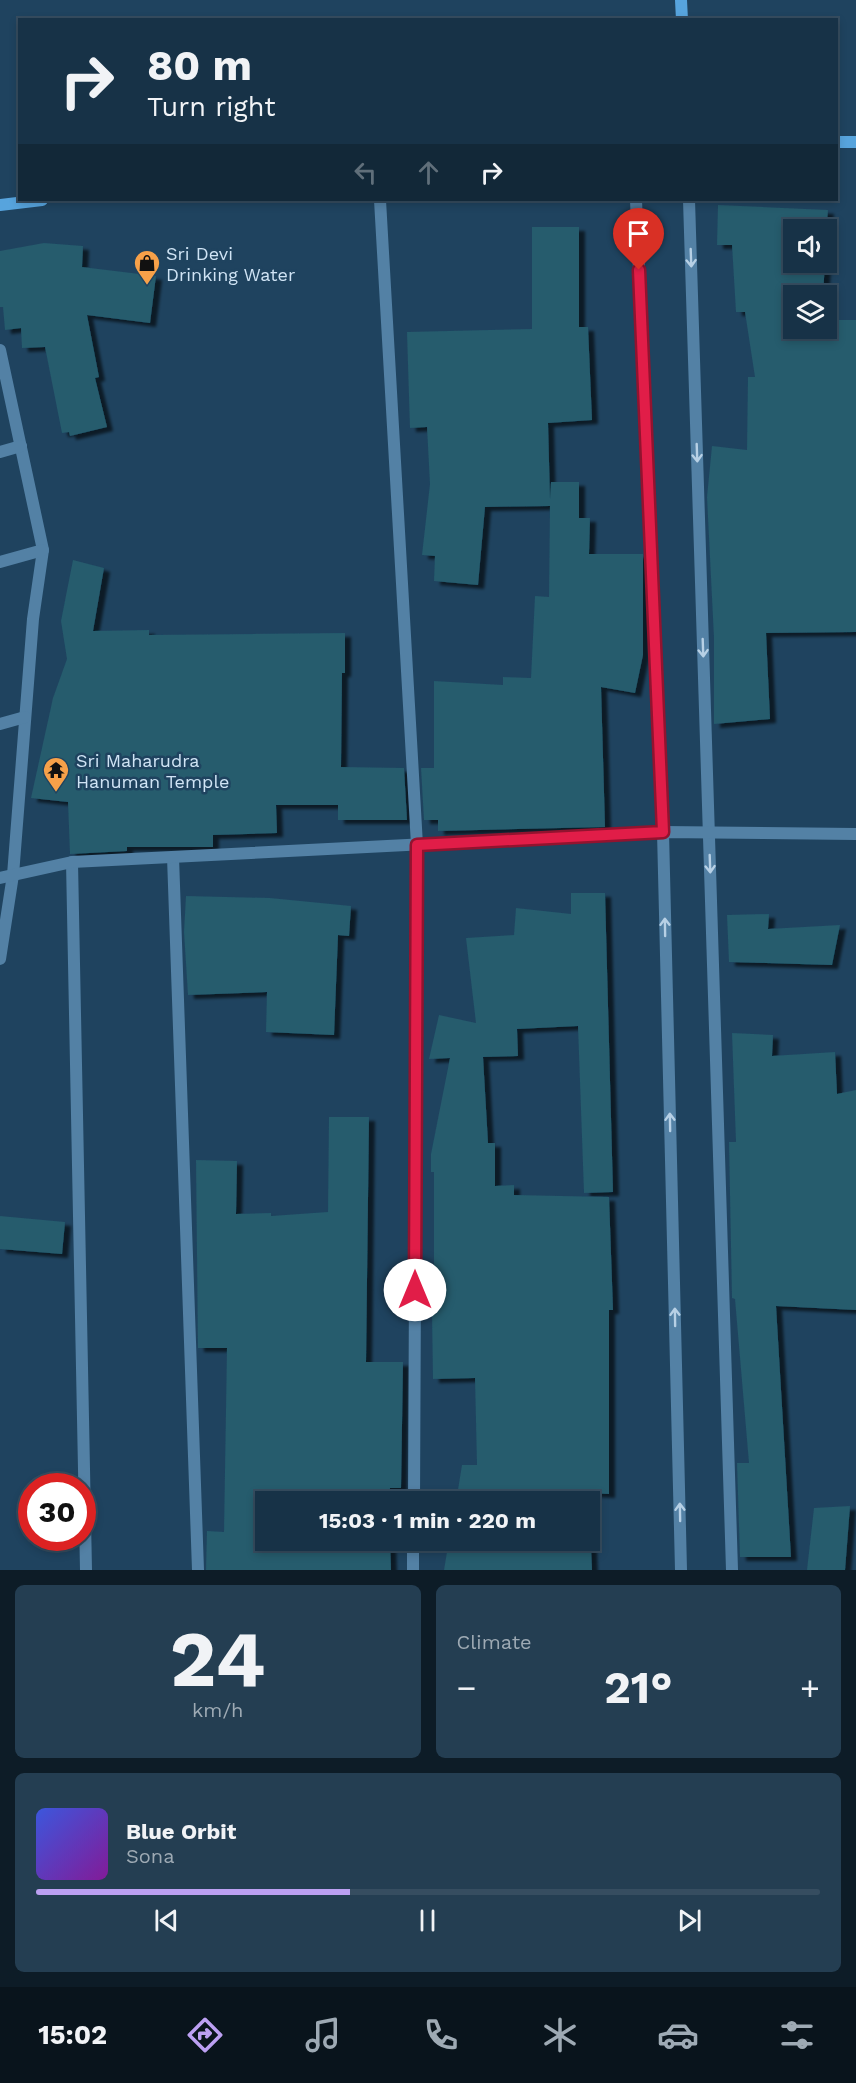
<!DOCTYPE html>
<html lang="en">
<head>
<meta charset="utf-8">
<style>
  body { margin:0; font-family:"Work Sans",sans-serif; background:#243e52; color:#f1f3f6; height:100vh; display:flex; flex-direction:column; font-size:22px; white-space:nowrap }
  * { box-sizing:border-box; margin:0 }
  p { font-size:20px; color:#9eaab4 }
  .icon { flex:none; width:33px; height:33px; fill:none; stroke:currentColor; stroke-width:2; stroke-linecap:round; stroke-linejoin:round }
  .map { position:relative; height:1570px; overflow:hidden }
  .side { display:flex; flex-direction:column; gap:15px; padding:15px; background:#0d1c27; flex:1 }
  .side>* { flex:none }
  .guide { position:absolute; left:18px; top:18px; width:820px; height:183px; border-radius:0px; box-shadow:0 3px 9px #0003,0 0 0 2px #364d60; background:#173247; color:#f1f3f6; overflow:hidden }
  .controls { position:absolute; left:783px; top:219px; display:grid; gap:12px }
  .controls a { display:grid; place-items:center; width:54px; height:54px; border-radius:0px; background:#173247; box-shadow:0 3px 9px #0003,0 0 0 2px #364d60; font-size:30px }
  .speed { position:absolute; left:18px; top:1473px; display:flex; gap:12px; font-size:30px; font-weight:700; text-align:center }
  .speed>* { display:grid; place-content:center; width:78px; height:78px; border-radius:50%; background:#173247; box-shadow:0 3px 9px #0003,0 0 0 2px #364d60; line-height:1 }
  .speed .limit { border:9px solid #d22; background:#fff; color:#111 }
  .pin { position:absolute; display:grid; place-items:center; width:51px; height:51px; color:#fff; margin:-62px -26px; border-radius:50% 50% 50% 0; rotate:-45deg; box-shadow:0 0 6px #0007 }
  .pin .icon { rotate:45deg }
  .me { position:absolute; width:66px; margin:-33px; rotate:0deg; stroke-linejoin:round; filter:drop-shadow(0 0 4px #0008) }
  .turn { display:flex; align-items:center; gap:21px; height:126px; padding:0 30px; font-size:27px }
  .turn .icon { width:78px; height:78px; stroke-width:2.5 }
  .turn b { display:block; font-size:42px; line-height:51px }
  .lanes { display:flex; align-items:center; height:57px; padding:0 30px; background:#0003; justify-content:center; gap:30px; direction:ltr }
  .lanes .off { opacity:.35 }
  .big { font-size:45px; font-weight:700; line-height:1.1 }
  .side .widget { flex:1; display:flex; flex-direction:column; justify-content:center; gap:9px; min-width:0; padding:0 21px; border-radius:9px; background:#243e52 }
  .side .dial { align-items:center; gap:0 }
  .dial b { font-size:78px; line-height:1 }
  .song { display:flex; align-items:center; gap:18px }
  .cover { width:72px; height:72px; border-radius:9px; background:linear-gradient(135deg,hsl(230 70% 55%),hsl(290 70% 35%)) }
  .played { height:6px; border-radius:3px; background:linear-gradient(90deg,#bca0f2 40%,#364d60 40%) }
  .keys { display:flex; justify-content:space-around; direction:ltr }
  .heat { display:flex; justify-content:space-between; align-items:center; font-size:33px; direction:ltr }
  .side .tiles { flex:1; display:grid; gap:15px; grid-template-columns:1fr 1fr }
  .widget:last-child { grid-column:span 2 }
  .trip { position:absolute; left:255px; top:1491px; width:345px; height:60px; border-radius:0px; background:#173247; box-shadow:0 3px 9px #0003,0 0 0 2px #364d60; font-weight:700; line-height:60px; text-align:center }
  .tabs { display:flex; height:96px; justify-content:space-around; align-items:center; background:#09141c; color:#9eaab4 }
  .tabs .icon { width:42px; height:42px }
  .tabs .current { color:#bca0f2 }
  .tabs b { font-size:27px; color:#f1f3f6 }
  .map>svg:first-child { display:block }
  .building { fill:#255b6d; filter:url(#shadow) }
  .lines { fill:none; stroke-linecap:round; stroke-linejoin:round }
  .minor { stroke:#5381a5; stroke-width:12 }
  .secondary { stroke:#57a4dd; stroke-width:12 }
  .oneway { stroke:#b7d0e5 }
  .route-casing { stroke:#92132f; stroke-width:15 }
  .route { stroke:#e11d48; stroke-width:10 }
  .labels { text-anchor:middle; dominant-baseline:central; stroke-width:5; stroke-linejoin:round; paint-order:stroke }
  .poi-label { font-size:18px; fill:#d0e4f5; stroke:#1f435f; text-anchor:start }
</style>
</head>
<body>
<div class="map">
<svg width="856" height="1570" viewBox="0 0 856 1570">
  <defs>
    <filter id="shadow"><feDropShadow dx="6" dy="4" stdDeviation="1.5" flood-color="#0009"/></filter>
  </defs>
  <rect width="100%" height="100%" fill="#1f435f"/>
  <g class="building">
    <path d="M 718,205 L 828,210 L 826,233 L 826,230 L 794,230 L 794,262 L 825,262 L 823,296 L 794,296 L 794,328 L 826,328 L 826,320 L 856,320 L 856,632 L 766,633 L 770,719 L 714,724 L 714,638 L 707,497 L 712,446 L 747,450 L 748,377 L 755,377 L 745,312 L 736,312 L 732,245 L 717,245 Z"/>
    <path d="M 532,227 L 579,227 L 579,327 L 588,327 L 592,420 L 548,423 L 550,499 L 551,482 L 579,482 L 579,518 L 590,518 L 589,554 L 643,554 L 643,655 L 635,693 L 601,687 L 605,827 L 438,831 L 438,820 L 424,820 L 421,768 L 434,768 L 434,681 L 503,685 L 503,677 L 531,678 L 535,596 L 549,597 L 550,506 L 485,507 L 478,585 L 434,581 L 435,556 L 422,555 L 430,484 L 427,427 L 410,428 L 407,332 L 532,329 Z"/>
    <path d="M 44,243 L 83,246 L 82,267 L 156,276 L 150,323 L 87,315 L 99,377 L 95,378 L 107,427 L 70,436 L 69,432 L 62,433 L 45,347 L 22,348 L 21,328 L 5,330 L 3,307 L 0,307 L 0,251 Z"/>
    <path d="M 73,560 L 104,568 L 93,631 L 149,630 L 149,635 L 345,633 L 345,673 L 342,673 L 341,767 L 404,768 L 407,820 L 338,820 L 338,805 L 276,805 L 277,833 L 213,835 L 213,847 L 127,847 L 127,851 L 70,854 L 68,802 L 31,798 L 53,698 L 67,659 L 61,621 Z"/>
    <path d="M 571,893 L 605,893 L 613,1192 L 584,1193 L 578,1026 L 517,1029 L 518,1056 L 483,1057 L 488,1143 L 495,1143 L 495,1186 L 514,1185 L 514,1195 L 609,1197 L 613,1310 L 609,1310 L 609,1494 L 588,1493 L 588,1502 L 456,1502 L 462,1465 L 477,1465 L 475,1378 L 433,1379 L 432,1313 L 437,1313 L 434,1268 L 434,1172 L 431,1172 L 431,1154 L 450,1058 L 429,1059 L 439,1015 L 476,1023 L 466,938 L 514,935 L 516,908 L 571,914 Z"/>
    <path d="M 186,896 L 270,898 L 351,906 L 349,936 L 338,935 L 334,1035 L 266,1032 L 267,992 L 188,995 L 184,932 Z"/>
    <path d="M 769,914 L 768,929 L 840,925 L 832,965 L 729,962 L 727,915 Z"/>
    <path d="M 732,1033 L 773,1035 L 772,1056 L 835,1052 L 837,1094 L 856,1090 L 856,1310 L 776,1306 L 791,1557 L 740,1557 L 737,1463 L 749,1463 L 735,1299 L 732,1298 L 729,1142 L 736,1142 Z"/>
    <path d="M 329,1117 L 369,1117 L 366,1362 L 403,1362 L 401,1488 L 390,1488 L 389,1502 L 266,1502 L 266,1540 L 390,1540 L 391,1570 L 206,1570 L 207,1531 L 224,1532 L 227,1348 L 198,1348 L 196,1160 L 237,1161 L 236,1214 L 271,1213 L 271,1216 L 328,1212 Z"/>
    <path d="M 0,1216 L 65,1222 L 62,1254 L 0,1249 Z"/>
    <path d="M 850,1506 L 845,1570 L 807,1570 L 814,1508 Z"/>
    <path d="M 590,1525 L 592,1570 L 444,1570 L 449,1540 L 590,1540 Z"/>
  </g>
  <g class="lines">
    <g class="minor">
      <path d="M 380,200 L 417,845 L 414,1502"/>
      <path d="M 636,200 L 663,832 L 681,1570"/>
      <path d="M 689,200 L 732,1570"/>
      <path d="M 0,350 L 43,550 L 33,619 L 13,875 L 0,959"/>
      <path d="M 0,452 L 21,446"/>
      <path d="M 0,562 L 43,550"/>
      <path d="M 0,724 L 25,717"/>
      <path d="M 173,857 L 198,1570"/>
      <path d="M 72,862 L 86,1570"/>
      <path d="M 0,878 L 72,862 L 663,832 L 856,834"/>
      <path d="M 413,1570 L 413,1540"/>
    </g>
    <g class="secondary">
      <path d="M 681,0 L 682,20"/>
      <path d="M 837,142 L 856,142"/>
      <path d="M 0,205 L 42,200"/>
    </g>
  </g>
  <defs><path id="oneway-shaft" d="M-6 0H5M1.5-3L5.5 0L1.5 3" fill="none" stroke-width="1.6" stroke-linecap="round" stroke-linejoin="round" transform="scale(1.5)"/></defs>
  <g class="oneway">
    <use href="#oneway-shaft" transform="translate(691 258) rotate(88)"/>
    <use href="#oneway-shaft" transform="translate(697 453) rotate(88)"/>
    <use href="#oneway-shaft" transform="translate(703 648) rotate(88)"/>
    <use href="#oneway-shaft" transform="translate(710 864) rotate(88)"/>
    <use href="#oneway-shaft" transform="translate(665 927) rotate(-91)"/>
    <use href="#oneway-shaft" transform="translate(670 1122) rotate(-91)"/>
    <use href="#oneway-shaft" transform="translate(675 1317) rotate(-91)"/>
    <use href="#oneway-shaft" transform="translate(680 1512) rotate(-91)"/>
  </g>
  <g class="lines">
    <g class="route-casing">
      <path id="route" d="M 415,1290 L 417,845 L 663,832 L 639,270"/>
    </g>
    <use href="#route" class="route"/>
  </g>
  <defs>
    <g id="shop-pin" transform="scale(1.35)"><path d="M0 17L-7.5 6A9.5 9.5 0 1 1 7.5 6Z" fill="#f7a149" stroke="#1f435f"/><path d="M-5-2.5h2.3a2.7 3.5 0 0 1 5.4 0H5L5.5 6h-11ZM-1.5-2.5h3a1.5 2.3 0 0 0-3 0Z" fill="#111"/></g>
    <g id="temple-pin" transform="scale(1.35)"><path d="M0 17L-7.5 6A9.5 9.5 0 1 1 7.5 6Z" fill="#f7a149" stroke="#1f435f"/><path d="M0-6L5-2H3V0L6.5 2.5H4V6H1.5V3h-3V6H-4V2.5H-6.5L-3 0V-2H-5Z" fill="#111"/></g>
  </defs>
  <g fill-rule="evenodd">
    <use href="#shop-pin" x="147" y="263"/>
    <use href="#temple-pin" x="56" y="770"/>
  </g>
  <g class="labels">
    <g class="poi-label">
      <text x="166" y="253">Sri Devi<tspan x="166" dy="21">Drinking Water</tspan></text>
      <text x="76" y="760">Sri Maharudra<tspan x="76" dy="21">Hanuman Temple</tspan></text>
    </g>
  </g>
</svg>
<div class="controls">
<a><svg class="icon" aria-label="sound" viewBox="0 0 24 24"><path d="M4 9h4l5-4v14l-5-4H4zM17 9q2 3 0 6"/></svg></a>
<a><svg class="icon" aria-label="layers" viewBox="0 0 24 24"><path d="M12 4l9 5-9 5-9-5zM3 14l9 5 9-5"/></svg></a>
</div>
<div class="speed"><div class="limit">30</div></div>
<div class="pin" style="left:639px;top:270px;background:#d93025"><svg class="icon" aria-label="arrive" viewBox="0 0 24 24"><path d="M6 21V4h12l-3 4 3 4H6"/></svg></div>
<svg class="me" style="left:415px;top:1290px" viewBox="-20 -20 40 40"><circle r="19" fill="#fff"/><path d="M0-13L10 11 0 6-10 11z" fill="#e11d48"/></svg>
<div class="trip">15:03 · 1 min · 220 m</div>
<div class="guide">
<div class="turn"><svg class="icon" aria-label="right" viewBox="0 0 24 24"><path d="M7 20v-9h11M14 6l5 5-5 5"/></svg><div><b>80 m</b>Turn right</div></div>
<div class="lanes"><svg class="icon off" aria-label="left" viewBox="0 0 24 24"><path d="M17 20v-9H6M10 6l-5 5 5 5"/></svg><svg class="icon off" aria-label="ahead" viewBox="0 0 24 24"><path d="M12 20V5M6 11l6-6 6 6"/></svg><svg class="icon" aria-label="right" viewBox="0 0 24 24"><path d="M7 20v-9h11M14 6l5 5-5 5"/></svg></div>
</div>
</div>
<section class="side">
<div class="tiles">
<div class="widget dial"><b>24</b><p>km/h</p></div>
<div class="widget"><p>Climate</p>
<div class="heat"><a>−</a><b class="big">21°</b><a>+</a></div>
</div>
<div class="widget">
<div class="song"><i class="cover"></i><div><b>Blue Orbit</b><p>Sona</p></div></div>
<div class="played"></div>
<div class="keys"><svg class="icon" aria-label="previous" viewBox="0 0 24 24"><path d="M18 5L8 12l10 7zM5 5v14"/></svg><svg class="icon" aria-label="pause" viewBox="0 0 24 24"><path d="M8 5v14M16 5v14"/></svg><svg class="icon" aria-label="next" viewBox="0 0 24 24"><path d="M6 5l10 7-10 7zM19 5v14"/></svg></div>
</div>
</div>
</section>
<nav class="tabs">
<b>15:02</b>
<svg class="icon current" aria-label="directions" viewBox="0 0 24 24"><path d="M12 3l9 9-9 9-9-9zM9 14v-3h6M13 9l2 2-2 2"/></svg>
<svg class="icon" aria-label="music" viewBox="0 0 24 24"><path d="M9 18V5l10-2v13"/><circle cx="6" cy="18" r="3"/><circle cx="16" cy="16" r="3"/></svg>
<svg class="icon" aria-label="phone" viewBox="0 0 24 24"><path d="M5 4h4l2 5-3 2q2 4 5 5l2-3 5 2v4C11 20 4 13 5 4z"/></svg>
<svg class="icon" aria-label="climate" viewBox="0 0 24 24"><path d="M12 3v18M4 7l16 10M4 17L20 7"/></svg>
<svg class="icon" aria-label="car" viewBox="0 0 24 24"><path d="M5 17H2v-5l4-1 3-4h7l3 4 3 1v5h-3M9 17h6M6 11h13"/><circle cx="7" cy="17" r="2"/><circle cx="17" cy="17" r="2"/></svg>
<svg class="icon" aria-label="filters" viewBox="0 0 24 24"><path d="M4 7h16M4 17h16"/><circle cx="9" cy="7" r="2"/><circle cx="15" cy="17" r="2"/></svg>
</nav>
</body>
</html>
